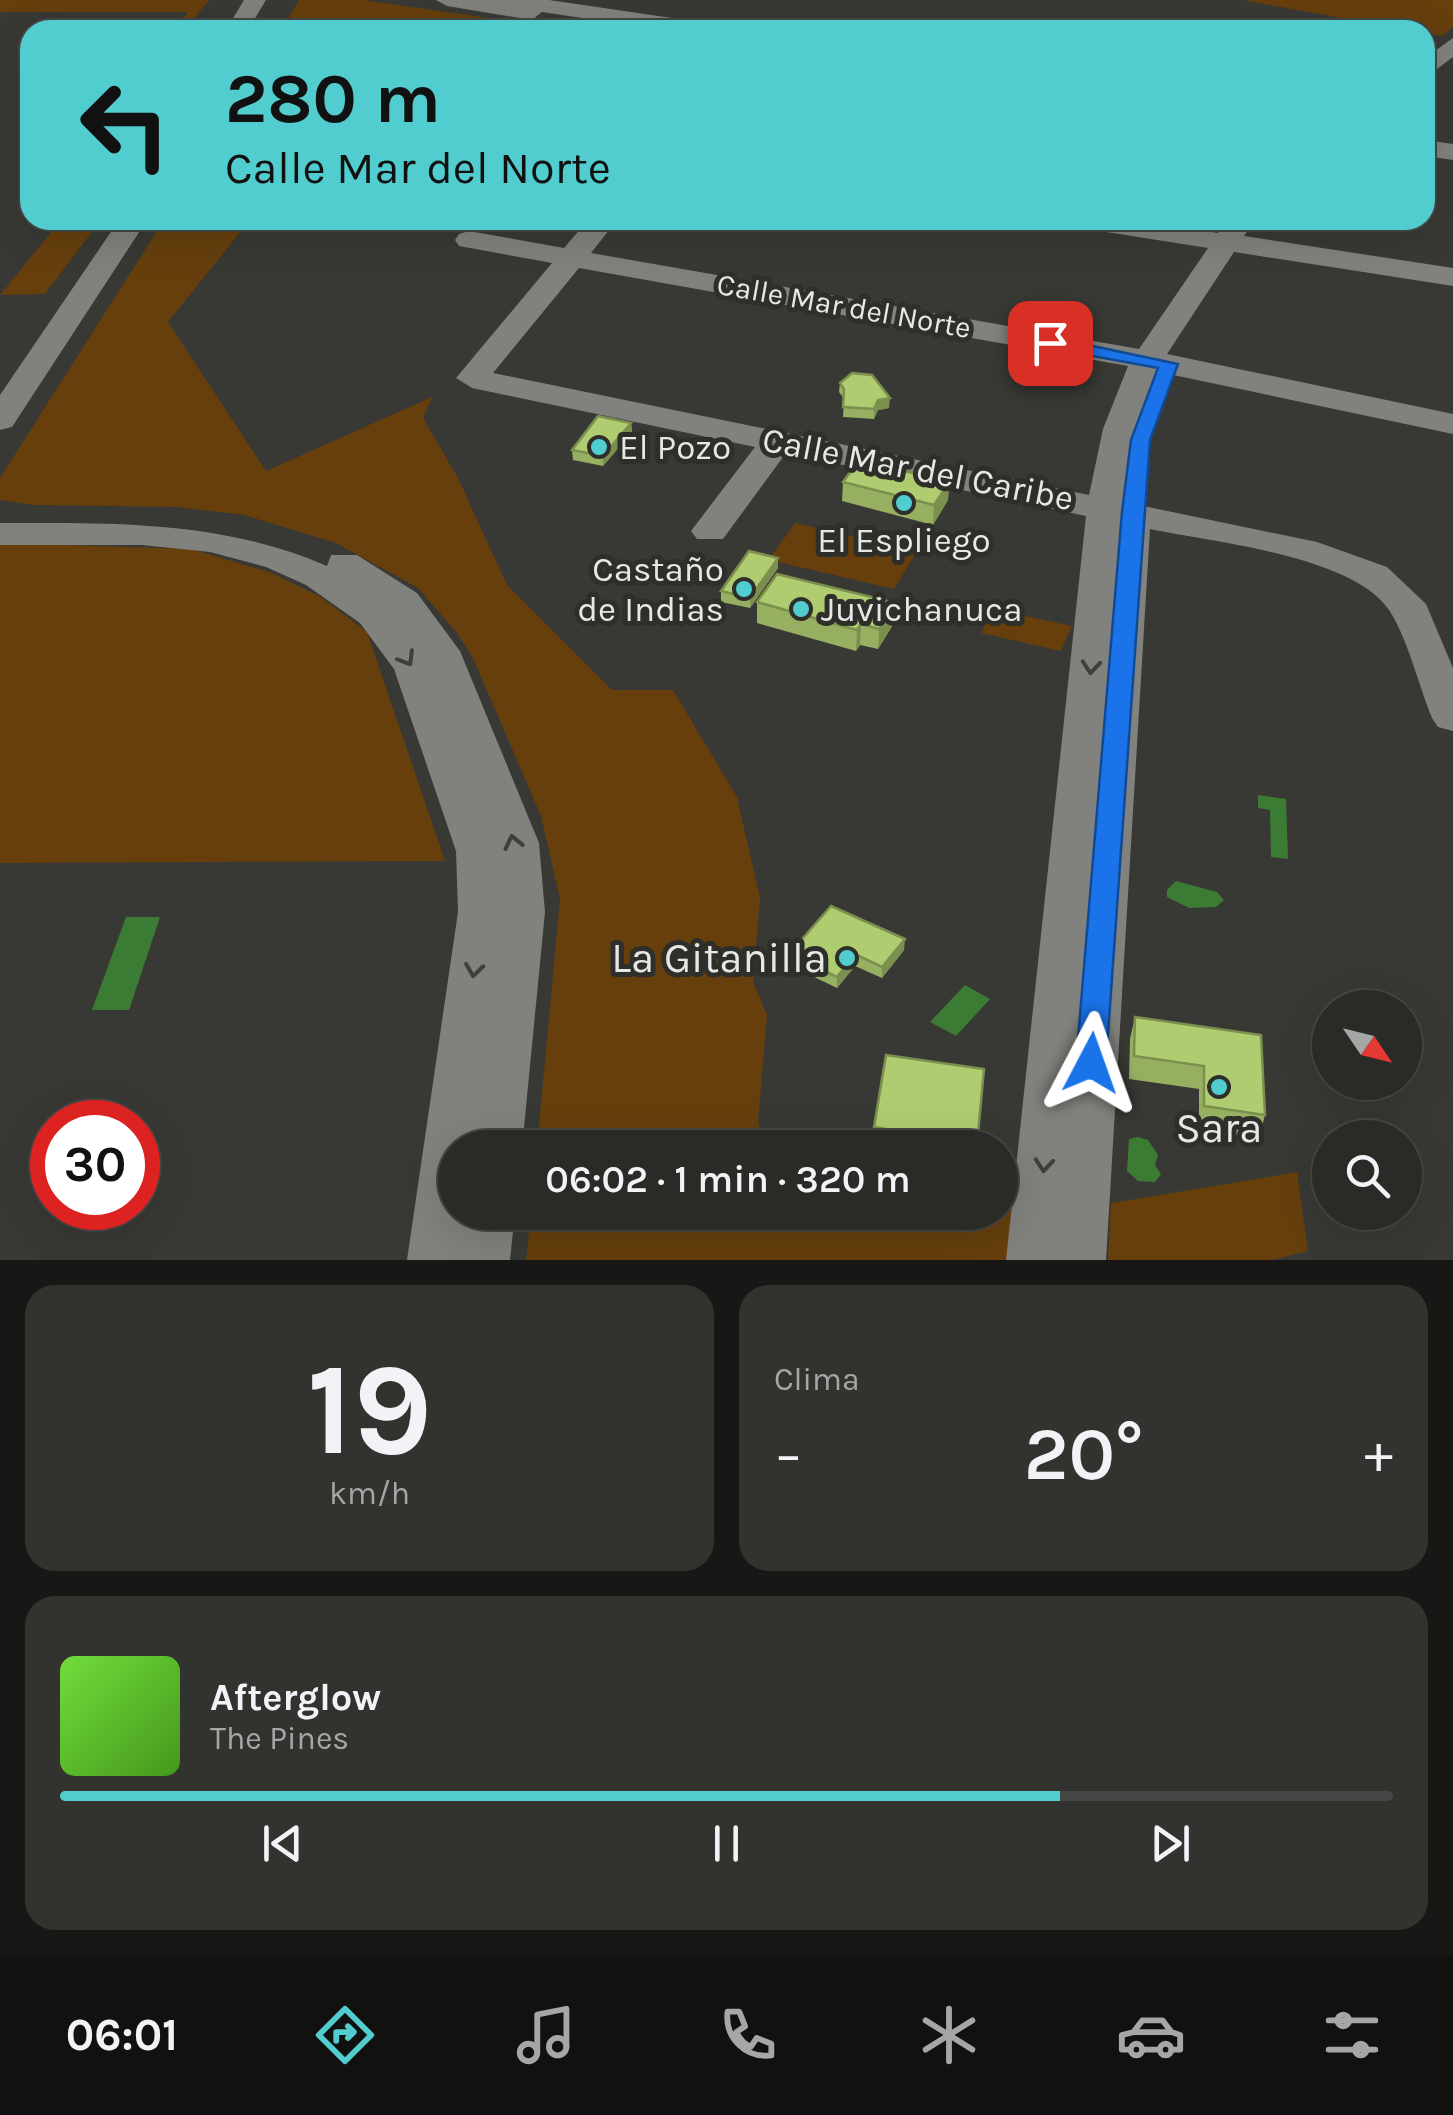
<!DOCTYPE html>
<html lang="es">
<head>
<meta charset="utf-8">
<style>
  body { margin:0; font-family:Karla,sans-serif; background:#32322f; color:#f1f3f6; height:100vh; display:flex; flex-direction:column; font-size:38px; white-space:nowrap }
  * { box-sizing:border-box; margin:0 }
  p { font-size:32px; color:#a5a7a7 }
  .icon { flex:none; width:55px; height:55px; fill:none; stroke:currentColor; stroke-width:2; stroke-linecap:round; stroke-linejoin:round }
  .map { position:relative; height:1260px; overflow:hidden }
  .details { display:flex; flex-direction:column; gap:25px; padding:25px; background:#171715; flex:1 }
  .details>* { flex:none }
  .banner { position:absolute; left:20px; top:20px; width:1415px; height:210px; border-radius:30px; box-shadow:0 10px 40px #0002,0 0 0 2px #464644; background:#52cdcf; color:#111; overflow:hidden }
  .needle { width:65px; rotate:125deg }
  .tools { position:absolute; left:1312px; top:990px; display:grid; gap:20px }
  .tools a { display:grid; place-items:center; width:110px; height:110px; border-radius:50%; background:#2a2a27; box-shadow:0 10px 40px #0002,0 0 0 2px #464644; font-size:50px }
  .speed { position:absolute; left:30px; top:1100px; display:flex; gap:20px; font-size:50px; font-weight:700; text-align:center }
  .speed>* { display:grid; place-content:center; width:130px; height:130px; border-radius:50%; background:#2a2a27; box-shadow:0 10px 40px #0002,0 0 0 2px #464644; line-height:1 }
  .speed .limit { border:15px solid #d22; background:#fff; color:#111 }
  .pin { position:absolute; display:grid; place-items:center; width:85px; height:85px; color:#fff; margin:-42px; border-radius:20px; box-shadow:0 5px 15px #0006 }
  .me { position:absolute; width:110px; margin:-55px; rotate:4deg; stroke-linejoin:round; filter:drop-shadow(0 0 8px #0008) }
  .turn { display:flex; align-items:center; gap:35px; height:210px; padding:0 40px; font-size:45px }
  .turn .icon { width:130px; height:130px; stroke-width:2.5 }
  .turn b { display:block; font-size:70px; line-height:85px }
  .big { font-size:75px; font-weight:600; line-height:1.1 }
  .details .widget { flex:1; display:flex; flex-direction:column; justify-content:center; gap:15px; min-width:0; padding:0 35px; border-radius:30px; background:#32322f }
  .details .dial { align-items:center; gap:0 }
  .dial b { font-size:130px; line-height:1 }
  .song { display:flex; align-items:center; gap:30px }
  .cover { width:120px; height:120px; border-radius:15px; background:linear-gradient(135deg,hsl(100 70% 55%),hsl(100 70% 35%)) }
  .played { height:10px; border-radius:5px; background:linear-gradient(90deg,#52cdcf 75%,#464644 75%) }
  .keys { display:flex; justify-content:space-around; direction:ltr }
  .heat { display:flex; justify-content:space-between; align-items:center; font-size:55px; direction:ltr }
  .details .tiles { flex:1; display:grid; gap:25px; grid-template-columns:1fr 1fr }
  .widget:last-child { grid-column:span 2 }
  .trip { position:absolute; left:438px; top:1130px; width:580px; height:100px; border-radius:50px; background:#2a2a27; box-shadow:0 10px 40px #0002,0 0 0 2px #464644; font-weight:600; line-height:100px; text-align:center }
  .tab-bar { display:flex; height:160px; justify-content:space-around; align-items:center; background:#111110; color:#a5a7a7 }
  .tab-bar .icon { width:70px; height:70px }
  .tab-bar .selected { color:#52cdcf }
  .tab-bar b { font-size:45px; color:#f1f3f6 }
  .map>svg:first-child { display:block }
  .green { fill:#663f0d }
  .water { fill:#3c7b34 }
  .lines { fill:none; stroke-linecap:round; stroke-linejoin:round }
  .minor { fill:#81817d; fill-rule:evenodd }
  .wall { fill:#97af60 }
  .shaded-wall { fill:#7b8f4e }
  .building { fill:#b0cc70; stroke:#7b8f4e; stroke-width:2.5 }
  .oneway { stroke:#3f3f3b }
  .route { fill:#1a73e8; stroke:#114b97; stroke-width:2.5 }
  .poi-dot { fill:#52cdcf; stroke:#2e2e2a; stroke-width:4 }
  .labels { text-anchor:middle; dominant-baseline:central; stroke-width:10; stroke-linejoin:round; paint-order:stroke }
  .far-street-label { font-size:30px; fill:#e7e7e5; stroke:#2e2e2a }
  .poi-label { font-size:35px; fill:#e7e7e5; stroke:#2e2e2a; text-anchor:start }
  .street-label { font-size:35px; fill:#e7e7e5; stroke:#2e2e2a }
  .near-poi-label { font-size:42px; fill:#e7e7e5; stroke:#2e2e2a; text-anchor:end }
</style>
</head>
<body>
<div class="map">
<svg width="1453" height="1260" viewBox="0 0 1453 1260">
  <rect width="100%" height="100%" fill="#383834"/>
  <g class="green">
    <path d="M 0,0 L 209,0 L 184,30 L 174,30 L 188,12 L 0,12 Z"/>
    <path d="M 299,0 L 363,0 L 572,30 L 282,30 Z"/>
    <path d="M 1242,0 L 1453,0 L 1453,27 L 1442,36 Z"/>
    <path d="M 61,220 L 101,220 L 45,294 L 0,295 Z"/>
    <path d="M 164,220 L 250,220 L 168,322 L 266,471 L 432,397 L 423,418 L 458,478 L 507,585 L 612,690 L 673,690 L 737,797 L 760,898 L 753,982 L 767,1015 L 758,1121 L 766,1147 L 537,1147 L 560,899 L 541,816 L 473,658 L 457,633 L 418,588 L 336,543 L 244,515 L 177,507 L 33,505 L 0,500 L 0,478 Z"/>
    <path d="M 795,523 L 917,551 L 894,589 L 769,560 Z"/>
    <path d="M 0,543 L 191,549 L 269,572 L 319,596 L 367,632 L 445,861 L 0,863 Z"/>
    <path d="M 993,609 L 1072,626 L 1061,651 L 981,633 Z"/>
    <path d="M 1297,1172 L 1308,1251 L 1272,1260 L 1108,1260 L 1111,1203 Z"/>
    <path d="M 1012,1201 L 1009,1260 L 526,1260 L 531,1213 L 1000,1212 L 1000,1202 Z"/>
  </g>
  <g class="water">
    <path d="M 1258,795 L 1286,799 L 1288,859 L 1271,857 L 1270,810 L 1258,808 Z"/>
    <path d="M 1176,881 L 1217,892 L 1224,900 L 1216,907 L 1189,908 L 1167,897 L 1167,890 Z"/>
    <path d="M 126,917 L 160,917 L 129,1010 L 92,1010 Z"/>
    <path d="M 965,985 L 990,999 L 956,1036 L 930,1022 Z"/>
    <path d="M 1138,1137 L 1148,1140 L 1158,1155 L 1155,1165 L 1161,1174 L 1155,1182 L 1138,1181 L 1127,1171 L 1129,1139 Z"/>
  </g>
  <g class="lines">
    <g class="minor">
      <path d="M 244,0 L 266,0 L 248,30 L 226,30 Z"/>
      <path d="M 436,0 L 549,0 L 706,23 L 717,30 L 662,30 L 542,12 L 532,20 L 447,6 Z"/>
      <path d="M 1453,38 L 1453,57 L 1425,78 L 1425,58 Z"/>
      <path d="M 1425,140 L 1453,144 L 1453,160 L 1425,156 Z"/>
      <path d="M 119,220 L 147,220 L 12,427 L 0,430 L 0,395 Z"/>
      <path d="M 588,220 L 617,220 L 591,253 L 1139,349 L 1208,248 L 1081,228 L 1067,220 L 1136,220 L 1218,233 L 1227,220 L 1255,220 L 1244,236 L 1453,268 L 1453,286 L 1234,252 L 1167,354 L 1453,414 L 1453,434 L 1159,372 L 1137,429 L 1124,502 L 1317,542 L 1387,567 L 1426,604 L 1453,668 L 1453,731 L 1438,727 L 1432,718 C 1419,686 1407,637 1389,610 C 1352,555 1211,542 1150,529 L 1106,1260 L 1006,1260 L 1086,516 L 786,453 L 723,539 L 697,539 L 691,531 L 755,447 L 472,388 L 456,378 L 552,263 L 459,246 L 455,240 L 459,234 L 469,231 L 564,248 ZM 579,268 L 1128,366 L 1103,429 L 1089,495 L 493,373 Z"/>
      <path d="M 0,523 C 113,523 221,520 327,566 L 331,555 L 357,555 L 417,593 L 460,651 L 539,843 L 545,912 L 522,1148 L 455,1148 L 455,1212 L 515,1212 L 510,1260 L 407,1260 L 458,912 L 456,851 L 394,669 L 360,623 L 306,585 L 266,567 L 210,552 L 142,545 L 0,545 Z"/>
    </g>
  </g>
  <g class="wall">
    <path d="M 840,383 L 889,408 L 878,410 L 874,419 L 843,417 L 844,399 L 839,392 Z"/>
    <path d="M 631,423 L 632,432 L 603,466 L 573,460 L 572,450 Z"/>
    <path d="M 843,482 L 948,500 L 933,525 L 842,501 Z"/>
    <path d="M 778,568 L 750,608 L 721,602 L 721,591 Z"/>
    <path d="M 757,602 L 894,623 L 878,649 L 860,645 L 856,651 L 757,623 Z"/>
    <path d="M 904,950 L 882,978 L 855,966 L 837,988 L 789,965 L 789,954 Z"/>
    <path d="M 1135,1017 L 1261,1035 L 1265,1115 L 1259,1138 L 1199,1129 L 1199,1089 L 1129,1079 L 1130,1039 Z"/>
    <path d="M 984,1069 L 976,1148 L 873,1148 L 874,1127 Z"/>
  </g>
  <g class="shaded-wall">
    <path d="M 890,398 L 889,408 L 878,410 L 874,419 L 874,409 L 878,400 Z"/>
    <path d="M 631,423 L 632,432 L 603,466 L 603,456 Z"/>
    <path d="M 950,481 L 948,500 L 933,525 L 934,505 Z"/>
    <path d="M 778,558 L 778,568 L 750,608 L 750,598 Z"/>
    <path d="M 896,603 L 894,623 L 878,649 L 879,629 Z"/>
    <path d="M 861,624 L 860,645 L 856,651 L 857,630 Z"/>
    <path d="M 905,939 L 904,950 L 882,978 L 882,967 Z"/>
    <path d="M 855,954 L 855,966 L 837,988 L 837,977 Z"/>
  </g>
  <g class="building">
    <path d="M 852,373 L 872,375 L 890,398 L 878,400 L 874,409 L 843,407 L 844,389 L 840,383 Z"/>
    <path d="M 598,416 L 631,423 L 603,456 L 572,450 Z"/>
    <path d="M 858,461 L 950,481 L 934,505 L 843,482 Z"/>
    <path d="M 749,551 L 778,558 L 750,598 L 721,591 Z"/>
    <path d="M 777,574 L 896,603 L 879,629 L 861,624 L 857,630 L 757,602 Z"/>
    <path d="M 831,906 L 905,939 L 882,967 L 855,954 L 837,977 L 789,954 Z"/>
    <path d="M 1135,1017 L 1261,1035 L 1265,1115 L 1204,1106 L 1204,1066 L 1134,1056 Z"/>
    <path d="M 886,1055 L 984,1069 L 977,1144 L 874,1127 Z"/>
  </g>
  <defs><path id="oneway-chevron" d="M-2-3.5L2.5 0L-2 3.5" fill="none" stroke-width="1.6" stroke-linecap="round" stroke-linejoin="round" transform="scale(2.5)"/></defs>
  <g class="oneway">
    <use href="#oneway-chevron" transform="translate(407 659) rotate(59)"/>
    <use href="#oneway-chevron" transform="translate(1091 667) rotate(95)"/>
    <use href="#oneway-chevron" transform="translate(513 842) rotate(-103)"/>
    <use href="#oneway-chevron" transform="translate(474 970) rotate(98)"/>
    <use href="#oneway-chevron" transform="translate(1044 1165) rotate(95)"/>
  </g>
  <path class="route" d="M 1050,337 L 1178,364 L 1150,440 L 1106,1063 L 1102,1071 L 1081,1071 L 1076,1063 L 1122,512 L 1131,440 L 1158,368 L 1044,347 L 1044,339 Z"/>
  <g class="poi-dot">
    <circle cx="599" cy="447" r="10"/>
    <circle cx="904" cy="503" r="10"/>
    <circle cx="744" cy="589" r="10"/>
    <circle cx="801" cy="609" r="10"/>
    <circle cx="847" cy="958" r="10"/>
    <circle cx="1219" cy="1087" r="10"/>
  </g>
  <g class="labels">
    <g class="far-street-label">
      <text transform="translate(844 306) rotate(10)">Calle Mar del Norte</text>
    </g>
    <g class="poi-label">
      <text x="619" y="447">El Pozo</text>
      <text x="904" y="540" text-anchor="middle">El Espliego</text>
      <text x="724" y="569" text-anchor="end">Castaño<tspan x="724" dy="40">de Indias</tspan></text>
      <text x="821" y="609">Juvichanuca</text>
    </g>
    <g class="street-label">
      <text transform="translate(918 469) rotate(11)">Calle Mar del Caribe</text>
    </g>
    <g class="near-poi-label">
      <text x="827" y="958">La Gitanilla</text>
      <text x="1219" y="1128" text-anchor="middle">Sara</text>
    </g>
  </g>
</svg>
<div class="tools">
<a><svg class="needle" viewBox="-14 -14 28 28"><path d="M0-13l5 13h-10z" fill="#e53935"/><path d="M0 13l5-13h-10z" fill="#a5a7a7"/></svg></a>
<a><svg class="icon" aria-label="search" viewBox="0 0 24 24"><circle cx="10" cy="10" r="6"/><path d="M15 15l6 6"/></svg></a>
</div>
<div class="speed"><div class="limit">30</div></div>
<div class="pin" style="left:1050px;top:343px;background:#d93025"><svg class="icon" aria-label="arrive" viewBox="0 0 24 24"><path d="M6 21V4h12l-3 4 3 4H6"/></svg></div>
<svg class="me" style="left:1091px;top:1063px" viewBox="-20 -20 40 40"><path d="M0-17L14 15 0 8-14 15z" fill="#1a73e8" stroke="#fff" stroke-width="4"/></svg>
<div class="trip">06:02 · 1 min · 320 m</div>
<div class="banner">
<div class="turn"><svg class="icon" aria-label="left" viewBox="0 0 24 24"><path d="M17 20v-9H6M10 6l-5 5 5 5"/></svg><div><b>280 m</b>Calle Mar del Norte</div></div>
</div>
</div>
<section class="details">
<div class="tiles">
<div class="widget dial"><b>19</b><p>km/h</p></div>
<div class="widget"><p>Clima</p>
<div class="heat"><a>−</a><b class="big">20°</b><a>+</a></div>
</div>
<div class="widget">
<div class="song"><i class="cover"></i><div><b>Afterglow</b><p>The Pines</p></div></div>
<div class="played"></div>
<div class="keys"><svg class="icon" aria-label="previous" viewBox="0 0 24 24"><path d="M18 5L8 12l10 7zM5 5v14"/></svg><svg class="icon" aria-label="pause" viewBox="0 0 24 24"><path d="M8 5v14M16 5v14"/></svg><svg class="icon" aria-label="next" viewBox="0 0 24 24"><path d="M6 5l10 7-10 7zM19 5v14"/></svg></div>
</div>
</div>
</section>
<nav class="tab-bar">
<b>06:01</b>
<svg class="icon selected" aria-label="directions" viewBox="0 0 24 24"><path d="M12 3l9 9-9 9-9-9zM9 14v-3h6M13 9l2 2-2 2"/></svg>
<svg class="icon" aria-label="music" viewBox="0 0 24 24"><path d="M9 18V5l10-2v13"/><circle cx="6" cy="18" r="3"/><circle cx="16" cy="16" r="3"/></svg>
<svg class="icon" aria-label="phone" viewBox="0 0 24 24"><path d="M5 4h4l2 5-3 2q2 4 5 5l2-3 5 2v4C11 20 4 13 5 4z"/></svg>
<svg class="icon" aria-label="climate" viewBox="0 0 24 24"><path d="M12 3v18M4 7l16 10M4 17L20 7"/></svg>
<svg class="icon" aria-label="car" viewBox="0 0 24 24"><path d="M5 17H2v-5l4-1 3-4h7l3 4 3 1v5h-3M9 17h6M6 11h13"/><circle cx="7" cy="17" r="2"/><circle cx="17" cy="17" r="2"/></svg>
<svg class="icon" aria-label="filters" viewBox="0 0 24 24"><path d="M4 7h16M4 17h16"/><circle cx="9" cy="7" r="2"/><circle cx="15" cy="17" r="2"/></svg>
</nav>
</body>
</html>
